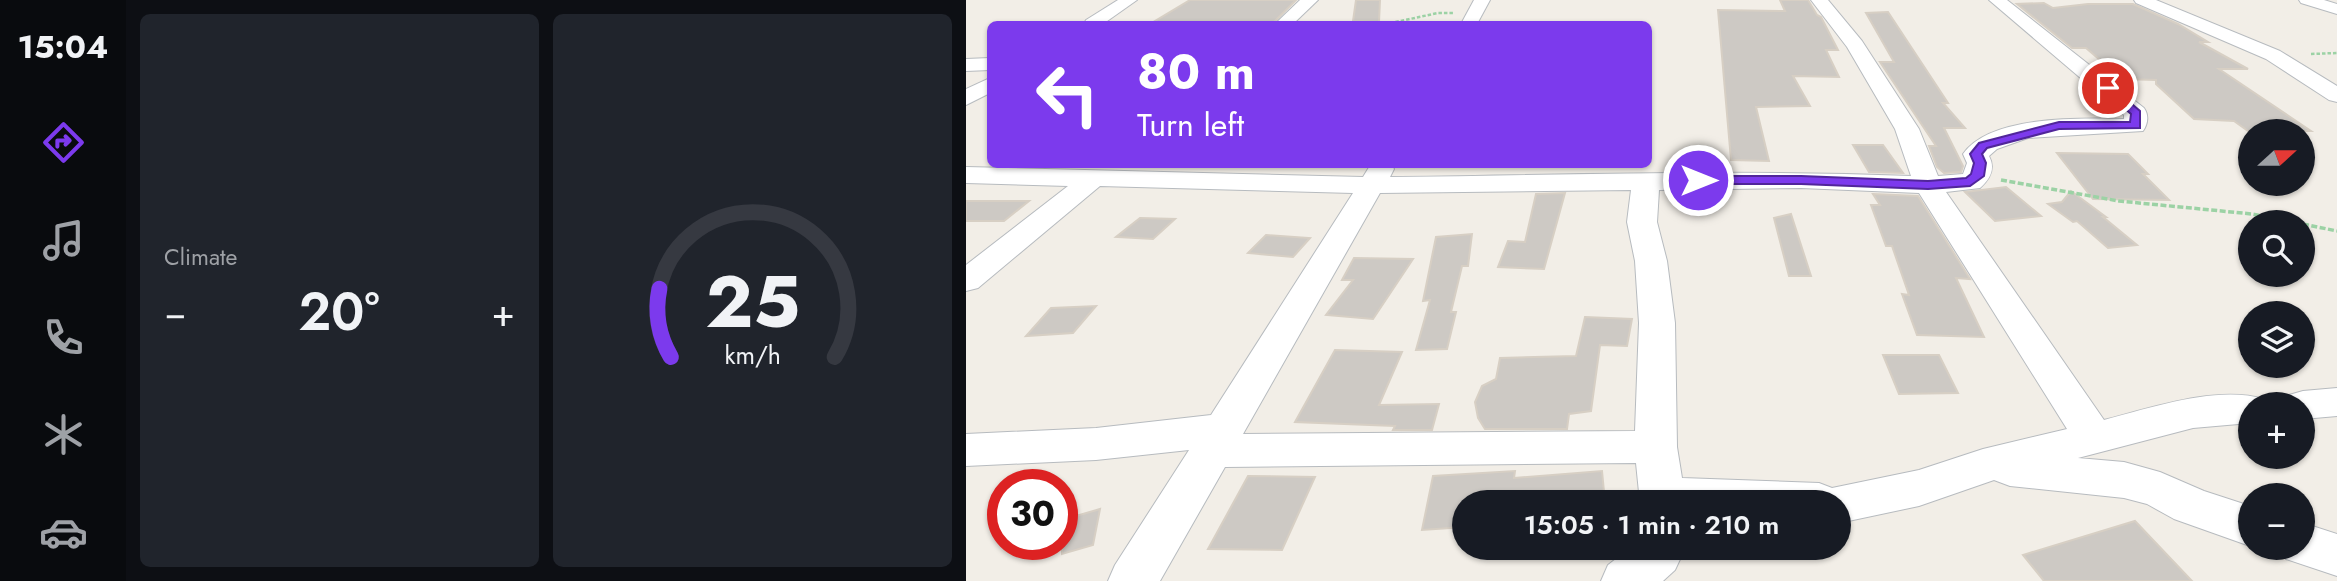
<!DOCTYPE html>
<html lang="en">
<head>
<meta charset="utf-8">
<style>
  body { margin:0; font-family:Jost,sans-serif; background:#20242c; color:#f1f3f6; height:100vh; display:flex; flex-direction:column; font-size:26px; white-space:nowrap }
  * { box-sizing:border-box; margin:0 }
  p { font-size:23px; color:#9ea1a6 }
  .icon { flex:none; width:38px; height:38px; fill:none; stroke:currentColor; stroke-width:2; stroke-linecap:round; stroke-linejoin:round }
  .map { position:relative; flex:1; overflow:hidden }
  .side { display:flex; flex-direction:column; gap:14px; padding:14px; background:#0d0f14; width:840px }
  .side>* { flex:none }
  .guide { position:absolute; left:21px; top:21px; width:665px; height:147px; border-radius:10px; box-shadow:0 2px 5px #0004; background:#7c3aed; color:#fff; overflow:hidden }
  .needle { width:46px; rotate:69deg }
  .tools { position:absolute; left:1272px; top:119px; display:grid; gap:14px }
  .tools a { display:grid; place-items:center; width:77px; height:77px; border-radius:50%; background:#171b24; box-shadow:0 2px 5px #0004; font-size:35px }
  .speed { position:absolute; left:21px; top:469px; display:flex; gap:14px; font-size:35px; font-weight:700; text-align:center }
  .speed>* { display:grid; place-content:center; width:91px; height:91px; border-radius:50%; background:#171b24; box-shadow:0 2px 5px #0004; line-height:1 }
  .speed .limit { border:10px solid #d22; background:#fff; color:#111 }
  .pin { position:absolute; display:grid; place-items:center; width:60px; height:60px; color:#fff; margin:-30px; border:4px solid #fff; border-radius:50%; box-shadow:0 2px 7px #0007 }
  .me { position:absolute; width:77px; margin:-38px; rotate:90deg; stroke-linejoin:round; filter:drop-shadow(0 0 5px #0008) }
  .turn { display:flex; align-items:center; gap:24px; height:147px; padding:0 35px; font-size:32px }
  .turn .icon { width:91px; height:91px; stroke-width:2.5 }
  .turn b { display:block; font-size:49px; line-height:60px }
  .big { font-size:52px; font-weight:600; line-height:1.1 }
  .side .widget { flex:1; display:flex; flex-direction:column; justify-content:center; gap:10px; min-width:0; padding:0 24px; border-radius:10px; background:#20242c }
  .side .dial { align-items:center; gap:0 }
  .dial svg { height:182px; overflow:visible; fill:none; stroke:#363941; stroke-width:7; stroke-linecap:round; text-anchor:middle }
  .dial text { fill:#f1f3f6; stroke:none }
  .heat { display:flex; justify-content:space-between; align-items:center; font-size:38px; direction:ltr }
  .side .tiles { flex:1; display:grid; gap:14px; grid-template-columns:repeat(2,1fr) }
  .trip { position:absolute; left:486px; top:490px; width:399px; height:70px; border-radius:35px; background:#171b24; box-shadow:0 2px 5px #0004; font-weight:600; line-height:70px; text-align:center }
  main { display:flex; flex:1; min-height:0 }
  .menu { display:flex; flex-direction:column; width:126px; justify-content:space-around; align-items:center; background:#090b0e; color:#9ea1a6 }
  .menu .icon { width:49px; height:49px }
  .menu .selected { color:#7c3aed }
  .menu b { font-size:32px; color:#f1f3f6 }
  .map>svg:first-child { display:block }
  .building { fill:#cdc9c4; stroke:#d7cfc4; stroke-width:2 }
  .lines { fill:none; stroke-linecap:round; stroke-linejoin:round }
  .minor-casing { stroke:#b7bbbf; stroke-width:2 }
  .path-far1 { stroke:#9cd2a5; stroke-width:2.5; stroke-dasharray:3.5 2; stroke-linecap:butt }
  .path { stroke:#9cd2a5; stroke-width:3.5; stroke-dasharray:6 2.5; stroke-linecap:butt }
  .minor { fill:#fff; fill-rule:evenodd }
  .route { fill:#7c3aed; stroke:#51269a; stroke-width:2 }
</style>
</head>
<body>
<main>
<nav class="menu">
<b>15:04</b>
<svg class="icon selected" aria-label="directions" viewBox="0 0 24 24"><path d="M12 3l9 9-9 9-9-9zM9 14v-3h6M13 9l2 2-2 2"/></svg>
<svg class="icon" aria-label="music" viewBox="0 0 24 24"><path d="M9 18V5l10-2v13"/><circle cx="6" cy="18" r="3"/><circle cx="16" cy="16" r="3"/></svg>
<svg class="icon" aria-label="phone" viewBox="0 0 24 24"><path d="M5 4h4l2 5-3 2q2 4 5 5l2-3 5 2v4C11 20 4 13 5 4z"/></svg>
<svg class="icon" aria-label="climate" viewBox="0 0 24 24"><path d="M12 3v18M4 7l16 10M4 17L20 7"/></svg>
<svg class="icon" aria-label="car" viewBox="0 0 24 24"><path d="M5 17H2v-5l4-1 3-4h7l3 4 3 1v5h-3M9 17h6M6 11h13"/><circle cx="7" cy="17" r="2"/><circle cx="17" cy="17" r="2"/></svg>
</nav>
<section class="side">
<div class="tiles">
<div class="widget"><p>Climate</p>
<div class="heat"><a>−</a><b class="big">20°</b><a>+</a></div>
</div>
<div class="widget dial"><svg viewBox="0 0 100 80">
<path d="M14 69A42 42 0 1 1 86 69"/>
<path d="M14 69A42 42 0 0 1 9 39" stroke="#7c3aed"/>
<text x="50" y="56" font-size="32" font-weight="700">25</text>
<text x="50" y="72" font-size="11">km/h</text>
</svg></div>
</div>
</section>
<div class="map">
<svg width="1371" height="581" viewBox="0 0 1371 581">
  <rect width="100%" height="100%" fill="#f2eee7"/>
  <g class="building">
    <path d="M 224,0 L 330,0 L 307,23 L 301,24 L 184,24 Z"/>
    <path d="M 390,0 L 414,0 L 413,22 L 387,21 Z"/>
    <path d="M 814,0 L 842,0 L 851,15 L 855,17 L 872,50 L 860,50 L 873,77 L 827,76 L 844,106 L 790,107 L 803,161 L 765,160 L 752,10 L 819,11 Z"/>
    <path d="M 1078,3 L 1087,8 L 1122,4 L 1167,4 L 1212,24 L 1242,42 L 1233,42 L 1282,69 L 1253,69 L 1345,131 L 1282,131 L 1268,121 L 1228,119 L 1190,84 L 1190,80 L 1156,79 L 1120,48 L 1106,48 L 1051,4 Z"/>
    <path d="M 922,12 L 982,103 L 977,103 L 999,128 L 978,128 L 997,166 L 995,172 L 978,173 L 971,167 L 963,146 L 970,146 L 914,62 L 928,62 L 900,13 Z"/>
    <path d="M 887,145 L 917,145 L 937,173 L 903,172 Z"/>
    <path d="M 1091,153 L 1162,154 L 1182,174 L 1177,174 L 1203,200 L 1127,199 Z"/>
    <path d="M 1040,187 L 1075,216 L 1029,221 L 999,192 Z"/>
    <path d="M 1105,191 L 1140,217 L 1137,217 L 1171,245 L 1142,248 L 1111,221 L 1107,222 L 1082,204 L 1096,202 Z"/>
    <path d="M 599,193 L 578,269 L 532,267 L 542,241 L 559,242 L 570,194 Z"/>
    <path d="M 907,194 L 952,196 L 1004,279 L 990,278 L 1018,337 L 951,335 L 936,294 L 943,295 L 926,246 L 920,246 L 905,205 L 914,205 Z"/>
    <path d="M 0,201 L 63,201 L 38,221 L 0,221 Z"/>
    <path d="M 825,214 L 845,276 L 823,276 L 808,218 Z"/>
    <path d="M 174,218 L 209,219 L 187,239 L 150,237 Z"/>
    <path d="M 506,234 L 502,266 L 496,266 L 485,312 L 490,312 L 481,349 L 450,350 L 464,300 L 457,301 L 470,237 Z"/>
    <path d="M 300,235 L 344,238 L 327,257 L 282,253 Z"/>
    <path d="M 388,258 L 447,259 L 407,319 L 360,315 L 387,280 L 376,280 Z"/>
    <path d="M 130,306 L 107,333 L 60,336 L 85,308 Z"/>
    <path d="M 619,317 L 666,319 L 661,346 L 634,345 L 625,411 L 603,414 L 601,429 L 519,429 L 512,418 L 509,402 L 516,386 L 530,379 L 534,358 L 610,356 Z"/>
    <path d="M 369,350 L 436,352 L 413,405 L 473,404 L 466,430 L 427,430 L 429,426 L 329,422 Z"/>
    <path d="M 917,355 L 973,355 L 992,393 L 933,394 Z"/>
    <path d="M 549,471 L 548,478 L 636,471 L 639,502 L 499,502 L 499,527 L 456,530 L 467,476 Z"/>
    <path d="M 282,476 L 349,477 L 316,550 L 242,549 Z"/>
    <path d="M 134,509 L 127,545 L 96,554 L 96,520 Z"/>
    <path d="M 1169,521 L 1226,581 L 1078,581 L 1057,555 Z"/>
  </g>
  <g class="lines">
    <g class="minor-casing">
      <g id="minor">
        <path d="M 152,0 L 171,0 L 137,24 L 118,24 L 120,20 Z"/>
        <path d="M 334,0 L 352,0 L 327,24 L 309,24 Z"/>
        <path d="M 508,0 L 524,0 L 511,24 L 495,24 Z"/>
        <path d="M 845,0 L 862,0 L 896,41 L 953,129 L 972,176 L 997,174 L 1001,163 L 997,154 C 1024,115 1115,118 1158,119 L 1158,115 L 1023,0 L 1041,0 L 1178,108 C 1183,115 1182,124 1177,131 L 1062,138 L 1031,149 L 1023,156 C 1030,169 1024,179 1014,188 L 980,192 L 1138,420 C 1185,408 1251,385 1298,399 L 1301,404 L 1284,404 L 1284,423 L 1227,428 L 1112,458 L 1158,462 L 1194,472 L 1238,491 L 1284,506 L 1284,546 L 1208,519 L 1181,504 L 1158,498 L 1044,486 L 1028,480 L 953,506 L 873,523 L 873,502 L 674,502 L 670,463 L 259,467 L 194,581 L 142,581 L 149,565 L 223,450 L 130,460 L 0,466 L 0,434 L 130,428 L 245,415 L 387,193 L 134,186 L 12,288 L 0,291 L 0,265 L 102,186 L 0,183 L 0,167 L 397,177 L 405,164 L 425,164 L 428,169 L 424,177 C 598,175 771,169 945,176 L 929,129 L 881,47 ZM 835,188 L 953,193 L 1101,429 L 1017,449 L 953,470 L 866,488 L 853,483 L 716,478 L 711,447 L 709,323 L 701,261 L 691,222 L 693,190 ZM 665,190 L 661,222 L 669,261 L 673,323 L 669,431 L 277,434 L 414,193 Z"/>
        <path d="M 1168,0 L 1190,0 L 1314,51 L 1371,86 L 1371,102 L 1363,100 L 1300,59 L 1170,3 Z"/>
        <path d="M 1333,0 L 1358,0 L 1371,4 L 1371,14 L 1335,3 Z"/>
        <path d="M 24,58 L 24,70 L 0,71 L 0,59 Z"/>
        <path d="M 24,78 L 24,93 L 0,105 L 0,89 Z"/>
        <path d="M 1371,388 L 1371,416 L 1337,419 L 1337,404 L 1317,404 L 1323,395 L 1337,391 Z"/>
        <path d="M 1337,523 L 1371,534 L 1371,576 L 1320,559 L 1315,548 L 1337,548 Z"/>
        <path d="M 664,548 L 713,548 L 716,555 L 709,570 L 697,581 L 635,581 L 642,565 Z"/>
      </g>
    </g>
    <g class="path-far1">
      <path d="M 391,24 L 425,23 L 472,13 L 488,13"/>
      <path d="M 1345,54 L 1371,53"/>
    </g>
    <g class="path">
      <path d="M 1035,180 L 1153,201 L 1286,214 L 1328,222"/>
      <path d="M 1337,224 L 1371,231"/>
    </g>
    <use href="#minor" class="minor"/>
  </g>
  <path class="route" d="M 1138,86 L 1145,86 L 1174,111 L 1174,128 L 1093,129 L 1021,148 L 1016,154 L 1020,163 L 1018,176 L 1004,186 L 962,189 L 835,184 L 732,184 L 725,180 L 732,176 L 835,176 L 962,181 L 1000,178 L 1005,174 L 1008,163 L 1004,154 L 1013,143 L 1093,122 L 1164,122 L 1165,114 L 1138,90 Z"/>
</svg>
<div class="tools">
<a><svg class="needle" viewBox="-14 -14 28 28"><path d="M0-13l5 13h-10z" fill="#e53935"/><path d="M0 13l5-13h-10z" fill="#9ea1a6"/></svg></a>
<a><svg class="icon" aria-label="search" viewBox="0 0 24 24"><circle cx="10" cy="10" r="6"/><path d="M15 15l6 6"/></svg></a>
<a><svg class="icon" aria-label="layers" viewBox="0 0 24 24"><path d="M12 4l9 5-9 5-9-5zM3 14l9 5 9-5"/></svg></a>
<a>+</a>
<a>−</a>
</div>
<div class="speed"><div class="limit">30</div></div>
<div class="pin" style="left:1142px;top:88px;background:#d93025"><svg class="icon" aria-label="arrive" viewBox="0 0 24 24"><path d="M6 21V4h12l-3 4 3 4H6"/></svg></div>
<svg class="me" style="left:732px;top:180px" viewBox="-20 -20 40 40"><circle r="17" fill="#7c3aed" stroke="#fff" stroke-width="3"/><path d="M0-11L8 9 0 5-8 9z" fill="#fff"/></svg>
<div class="trip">15:05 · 1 min · 210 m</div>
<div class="guide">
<div class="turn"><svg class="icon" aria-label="left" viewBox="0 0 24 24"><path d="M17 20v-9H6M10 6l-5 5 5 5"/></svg><div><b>80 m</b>Turn left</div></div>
</div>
</div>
</main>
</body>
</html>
